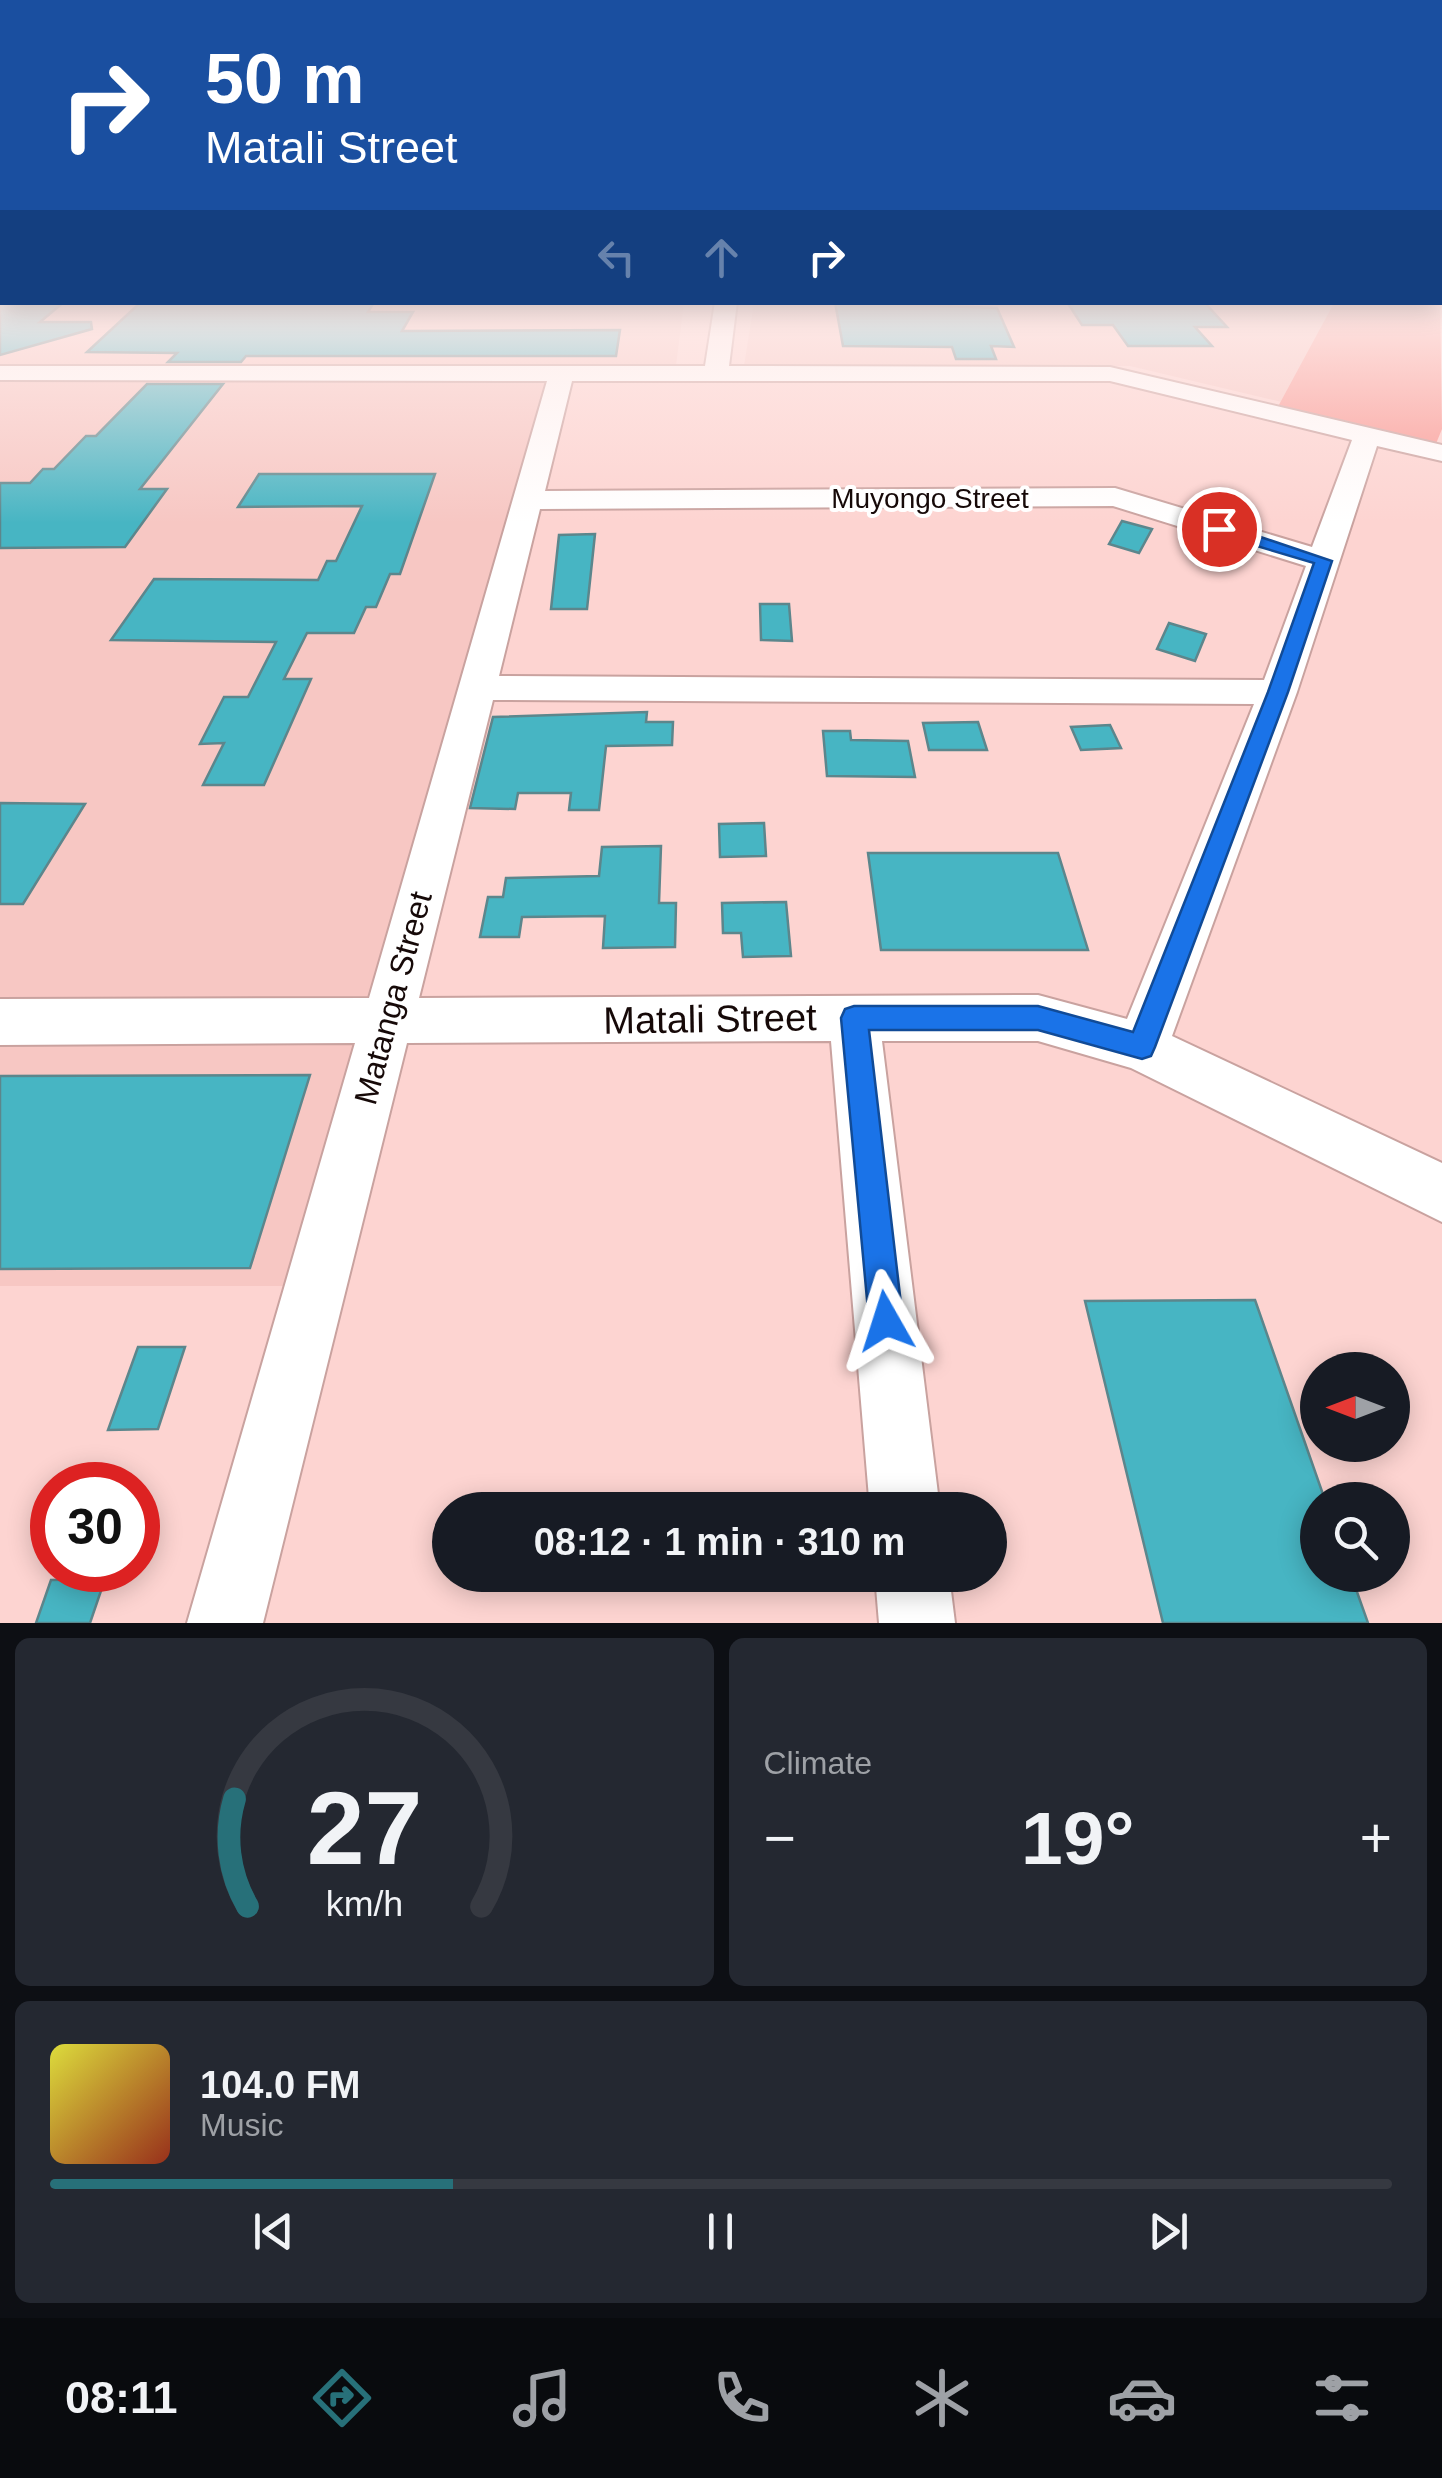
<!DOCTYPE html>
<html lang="en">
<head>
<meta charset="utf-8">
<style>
  body { margin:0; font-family:Helvetica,sans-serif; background:#242831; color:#f1f3f6; height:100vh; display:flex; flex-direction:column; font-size:38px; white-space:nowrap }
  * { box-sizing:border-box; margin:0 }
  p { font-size:32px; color:#9ea1a6 }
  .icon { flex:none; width:55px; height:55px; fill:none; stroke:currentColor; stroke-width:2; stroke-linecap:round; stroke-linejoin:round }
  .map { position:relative; height:1623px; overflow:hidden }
  .drawer { display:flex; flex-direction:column; gap:15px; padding:15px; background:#0d0f14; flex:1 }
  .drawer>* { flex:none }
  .top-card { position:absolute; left:0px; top:0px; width:1442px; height:305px; box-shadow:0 5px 25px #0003; background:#1a4fa0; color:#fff; overflow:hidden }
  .needle { width:65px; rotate:270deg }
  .controls { position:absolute; left:1300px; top:1352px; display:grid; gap:20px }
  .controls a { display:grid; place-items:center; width:110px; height:110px; border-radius:50%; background:#171b24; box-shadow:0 5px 25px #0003; font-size:50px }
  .speed { position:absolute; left:30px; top:1462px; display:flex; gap:20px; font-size:50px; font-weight:700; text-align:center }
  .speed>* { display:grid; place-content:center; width:130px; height:130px; border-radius:50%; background:#171b24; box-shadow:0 5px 25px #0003; line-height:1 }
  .speed .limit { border:15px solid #d22; background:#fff; color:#111 }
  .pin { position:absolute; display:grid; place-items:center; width:85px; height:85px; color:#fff; margin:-42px; border:5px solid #fff; border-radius:50%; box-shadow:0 2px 10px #0007 }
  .me { position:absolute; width:110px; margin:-55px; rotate:354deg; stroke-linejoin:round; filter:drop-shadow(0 0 8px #0008) }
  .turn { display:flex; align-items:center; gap:35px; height:210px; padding:0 40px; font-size:45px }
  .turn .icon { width:130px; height:130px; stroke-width:2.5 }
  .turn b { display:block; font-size:70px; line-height:85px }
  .lanes { display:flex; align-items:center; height:95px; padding:0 40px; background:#0003; justify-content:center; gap:50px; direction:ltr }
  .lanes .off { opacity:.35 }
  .big { font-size:75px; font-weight:700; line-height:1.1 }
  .drawer .widget { flex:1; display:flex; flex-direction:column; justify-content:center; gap:15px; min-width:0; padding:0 35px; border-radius:15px; background:#242831 }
  .drawer .dial { align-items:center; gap:0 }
  .dial svg { height:260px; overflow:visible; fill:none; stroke:#363941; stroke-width:7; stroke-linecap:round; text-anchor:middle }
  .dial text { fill:#f1f3f6; stroke:none }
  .song { display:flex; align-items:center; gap:30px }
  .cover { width:120px; height:120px; border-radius:15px; background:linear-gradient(135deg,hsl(60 70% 55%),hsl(10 70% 35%)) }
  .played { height:10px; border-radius:5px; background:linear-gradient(90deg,#277079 30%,#363941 30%) }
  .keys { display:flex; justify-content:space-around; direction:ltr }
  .heat { display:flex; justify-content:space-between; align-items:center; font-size:55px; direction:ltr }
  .drawer .tiles { flex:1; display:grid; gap:15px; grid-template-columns:1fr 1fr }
  .widget:last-child { grid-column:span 2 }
  .trip { position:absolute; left:432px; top:1492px; width:575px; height:100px; border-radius:50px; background:#171b24; box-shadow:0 5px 25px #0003; font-weight:700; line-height:100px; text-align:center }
  .tab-bar { display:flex; height:160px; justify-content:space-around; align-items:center; background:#090b0e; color:#9ea1a6 }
  .tab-bar .icon { width:70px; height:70px }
  .tab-bar .on { color:#277079 }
  .tab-bar b { font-size:45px; color:#f1f3f6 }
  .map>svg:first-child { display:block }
  .built { fill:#f7c7c3 }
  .green { fill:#f99792 }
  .building { fill:#47b5c3; stroke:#5c868c; stroke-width:2.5 }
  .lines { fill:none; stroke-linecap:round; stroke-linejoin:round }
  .minor-casing { stroke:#c9a29f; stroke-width:4 }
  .minor { fill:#fff; fill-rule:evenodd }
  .route { fill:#1a73e8; stroke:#114b97; stroke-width:2.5 }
  .labels { text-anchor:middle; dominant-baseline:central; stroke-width:8; stroke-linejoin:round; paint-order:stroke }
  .far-street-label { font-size:28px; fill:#160908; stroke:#fff }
  .street-label { font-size:32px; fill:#160908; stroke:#fff }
  .near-street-label { font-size:38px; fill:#160908; stroke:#fff }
</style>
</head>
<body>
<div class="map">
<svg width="1442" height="1623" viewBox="0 0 1442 1623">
  <rect width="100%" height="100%" fill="#fdd4d1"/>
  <g class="built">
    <path d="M 0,295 L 2,302 L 684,303 L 675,373 L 561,374 L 315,1286 L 0,1286 Z"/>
    <path d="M 754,303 L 1334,303 L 1282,402 L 1130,366 L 744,366 Z"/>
  </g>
  <path class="green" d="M 1440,295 L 1442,429 L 1433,451 L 1274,414 L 1334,303 L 1440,302 Z"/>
  <g class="building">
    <path d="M 0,302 L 64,302 L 40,322 L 91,322 L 92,329 L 0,355 Z"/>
    <path d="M 141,302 L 374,302 L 368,312 L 413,312 L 402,331 L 620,330 L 616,356 L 246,356 L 241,362 L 168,362 L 177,353 L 87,352 Z"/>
    <path d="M 835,302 L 997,308 L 1014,347 L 991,346 L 996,359 L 956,359 L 952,347 L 843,346 Z"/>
    <path d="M 1067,302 L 1204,302 L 1227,327 L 1195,327 L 1212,346 L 1128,346 L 1113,325 L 1082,325 Z"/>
    <path d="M 147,384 L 223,384 L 140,489 L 167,489 L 125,547 L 0,548 L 0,483 L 30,483 L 43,469 L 54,469 L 86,436 L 96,436 Z"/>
    <path d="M 259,474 L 435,474 L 400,574 L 390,574 L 376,607 L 366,607 L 354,633 L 307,633 L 284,679 L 311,679 L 264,785 L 203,785 L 224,743 L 200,744 L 224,697 L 248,697 L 276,642 L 111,640 L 154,579 L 318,580 L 327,561 L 336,561 L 362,506 L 238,507 Z"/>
    <path d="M 1122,521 L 1152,529 L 1139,553 L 1109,544 Z"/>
    <path d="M 595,534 L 587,609 L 551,609 L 559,535 Z"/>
    <path d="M 760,604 L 789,604 L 792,641 L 761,640 Z"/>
    <path d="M 1169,623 L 1206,634 L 1195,661 L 1157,649 Z"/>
    <path d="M 647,712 L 646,722 L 673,722 L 672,745 L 606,746 L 599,810 L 569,810 L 571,793 L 518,793 L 515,809 L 470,808 L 493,717 Z"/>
    <path d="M 978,722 L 987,750 L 929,750 L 923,723 Z"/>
    <path d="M 1110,725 L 1121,748 L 1081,750 L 1071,727 Z"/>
    <path d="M 823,731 L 850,731 L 851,740 L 908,741 L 915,777 L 827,776 Z"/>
    <path d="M 0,803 L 85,804 L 23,904 L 0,904 Z"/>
    <path d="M 764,823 L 766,856 L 720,857 L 719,824 Z"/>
    <path d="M 661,846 L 659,903 L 676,903 L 675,947 L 603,948 L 605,916 L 522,917 L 519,937 L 480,937 L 488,897 L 503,897 L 506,878 L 599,876 L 602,847 Z"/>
    <path d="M 868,853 L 1058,853 L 1088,950 L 881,950 Z"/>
    <path d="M 786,902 L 791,956 L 743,957 L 741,933 L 723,933 L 722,903 Z"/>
    <path d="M 310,1075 L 250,1268 L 0,1269 L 0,1076 Z"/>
    <path d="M 1255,1300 L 1325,1500 L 1318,1500 L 1318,1575 L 1351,1575 L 1368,1623 L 1163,1623 L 1085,1301 Z"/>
    <path d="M 138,1347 L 185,1347 L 158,1429 L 108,1430 Z"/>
    <path d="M 105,1579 L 90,1623 L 36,1623 L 51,1580 Z"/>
  </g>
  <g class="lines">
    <g class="minor-casing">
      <g id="minor">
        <path d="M 715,302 L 737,302 L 729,366 L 1110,367 L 1442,445 L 1442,461 L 1377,446 L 1297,692 L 1172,1036 L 1442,1163 L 1442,1222 L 1131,1068 L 1038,1041 L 882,1041 L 940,1510 L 870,1510 L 831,1041 L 407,1043 L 263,1623 L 187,1623 L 355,1043 L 0,1045 L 0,999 L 369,998 L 547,381 L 0,380 L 0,366 L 705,366 ZM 572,381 L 1110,381 L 1352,440 L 1312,547 L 1115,488 L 545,491 ZM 1113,506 L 1306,566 L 1264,680 L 499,676 L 540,509 ZM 493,700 L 1254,704 L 1127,1019 L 1038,995 L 419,998 Z"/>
        <path d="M 875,1575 L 949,1575 L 955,1623 L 879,1623 Z"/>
      </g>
    </g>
    <use href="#minor" class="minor"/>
  </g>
  <linearGradient id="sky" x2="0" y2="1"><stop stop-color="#9993b1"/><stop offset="0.56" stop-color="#feecea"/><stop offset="1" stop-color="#feecea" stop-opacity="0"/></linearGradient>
  <rect width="1442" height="523" fill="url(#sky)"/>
  <path class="route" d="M 1213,525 L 1225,525 L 1332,561 L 1288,692 L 1155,1047 L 1151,1056 L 1142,1059 L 1038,1030 L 869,1030 L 903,1321 L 898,1333 L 886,1338 L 874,1333 L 869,1321 L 841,1018 L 845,1009 L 854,1006 L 1038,1006 L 1133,1032 L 1268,692 L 1314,563 L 1213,533 Z"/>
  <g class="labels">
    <g class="far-street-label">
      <text x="930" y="498">Muyongo Street</text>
    </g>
    <g class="street-label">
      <text transform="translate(393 998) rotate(-75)">Matanga Street</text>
    </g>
    <g class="near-street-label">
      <text transform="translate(710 1019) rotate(-1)">Matali Street</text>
    </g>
  </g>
</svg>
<div class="controls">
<a><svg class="needle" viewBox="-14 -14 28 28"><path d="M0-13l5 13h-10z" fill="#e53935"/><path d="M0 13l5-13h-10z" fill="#9ea1a6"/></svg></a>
<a><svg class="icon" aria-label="search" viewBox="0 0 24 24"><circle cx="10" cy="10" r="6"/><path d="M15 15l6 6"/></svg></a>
</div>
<div class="speed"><div class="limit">30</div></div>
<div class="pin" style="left:1219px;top:529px;background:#d93025"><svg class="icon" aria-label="arrive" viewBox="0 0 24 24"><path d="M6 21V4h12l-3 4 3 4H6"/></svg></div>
<svg class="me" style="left:886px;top:1321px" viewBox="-20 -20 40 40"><path d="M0-17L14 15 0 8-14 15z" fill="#1a73e8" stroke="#fff" stroke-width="4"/></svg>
<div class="trip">08:12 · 1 min · 310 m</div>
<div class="top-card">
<div class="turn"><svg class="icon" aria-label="right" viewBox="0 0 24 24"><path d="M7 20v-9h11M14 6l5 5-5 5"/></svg><div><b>50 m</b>Matali Street</div></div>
<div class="lanes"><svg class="icon off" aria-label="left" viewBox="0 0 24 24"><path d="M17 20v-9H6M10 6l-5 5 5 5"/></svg><svg class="icon off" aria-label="ahead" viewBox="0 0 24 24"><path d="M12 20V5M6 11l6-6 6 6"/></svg><svg class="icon" aria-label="right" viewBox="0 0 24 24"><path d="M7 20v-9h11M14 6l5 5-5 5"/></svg></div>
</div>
</div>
<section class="drawer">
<div class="tiles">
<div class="widget dial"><svg viewBox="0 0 100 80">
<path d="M14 69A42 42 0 1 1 86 69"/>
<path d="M14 69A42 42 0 0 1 10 36" stroke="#277079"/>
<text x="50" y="56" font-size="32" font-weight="700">27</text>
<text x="50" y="72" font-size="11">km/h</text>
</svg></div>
<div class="widget"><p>Climate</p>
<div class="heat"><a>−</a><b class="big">19°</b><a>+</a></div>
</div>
<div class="widget">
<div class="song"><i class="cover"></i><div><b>104.0 FM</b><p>Music</p></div></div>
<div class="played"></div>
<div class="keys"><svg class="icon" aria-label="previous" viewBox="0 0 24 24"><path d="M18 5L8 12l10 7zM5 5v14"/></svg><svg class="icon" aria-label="pause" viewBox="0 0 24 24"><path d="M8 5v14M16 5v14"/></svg><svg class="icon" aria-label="next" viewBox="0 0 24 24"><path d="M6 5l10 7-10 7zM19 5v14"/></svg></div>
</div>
</div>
</section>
<nav class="tab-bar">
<b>08:11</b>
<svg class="icon on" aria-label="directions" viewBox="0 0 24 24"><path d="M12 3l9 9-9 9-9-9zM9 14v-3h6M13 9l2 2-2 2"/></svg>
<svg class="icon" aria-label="music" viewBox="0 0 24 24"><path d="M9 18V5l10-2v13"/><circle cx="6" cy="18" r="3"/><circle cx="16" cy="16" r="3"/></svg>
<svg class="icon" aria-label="phone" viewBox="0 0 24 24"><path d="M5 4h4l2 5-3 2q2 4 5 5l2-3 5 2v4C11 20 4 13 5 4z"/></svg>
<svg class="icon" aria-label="climate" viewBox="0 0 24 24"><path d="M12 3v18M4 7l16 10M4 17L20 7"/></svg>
<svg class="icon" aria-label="car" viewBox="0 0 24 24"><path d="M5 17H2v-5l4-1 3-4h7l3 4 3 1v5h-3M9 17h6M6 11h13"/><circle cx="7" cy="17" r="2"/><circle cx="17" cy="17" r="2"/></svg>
<svg class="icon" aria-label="filters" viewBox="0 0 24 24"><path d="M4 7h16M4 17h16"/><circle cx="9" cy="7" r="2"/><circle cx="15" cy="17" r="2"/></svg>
</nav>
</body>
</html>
